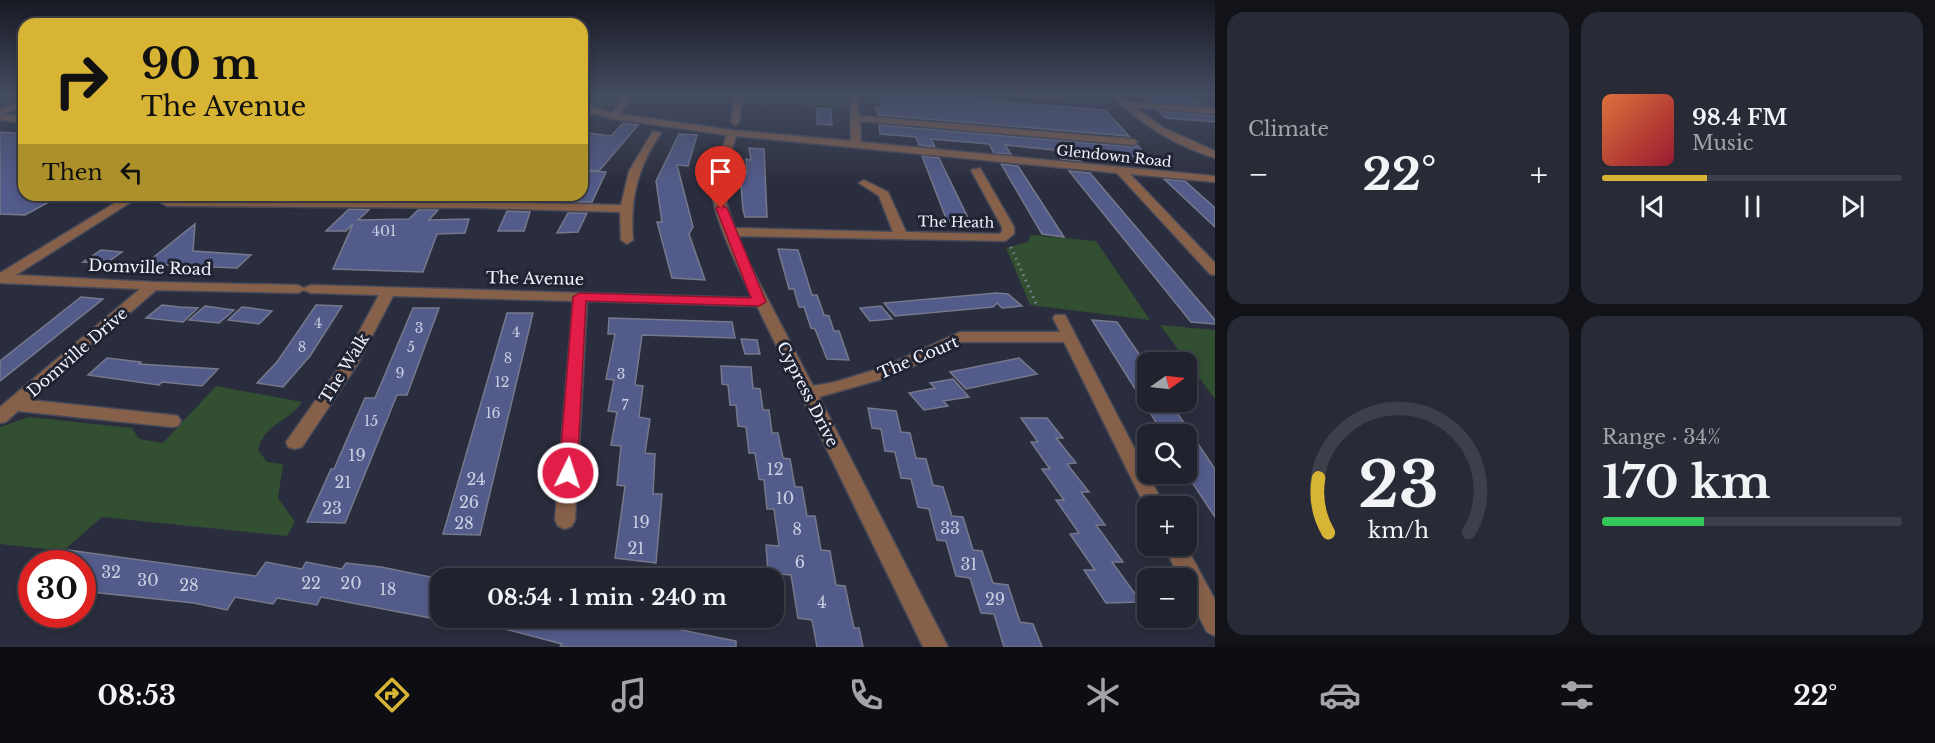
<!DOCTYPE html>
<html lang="en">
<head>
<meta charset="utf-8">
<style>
  body { margin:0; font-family:"Libre Baskerville",serif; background:#282a36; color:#f1f3f6; height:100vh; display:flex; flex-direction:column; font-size:22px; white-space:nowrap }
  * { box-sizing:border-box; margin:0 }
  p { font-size:20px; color:#a2a4aa }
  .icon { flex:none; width:33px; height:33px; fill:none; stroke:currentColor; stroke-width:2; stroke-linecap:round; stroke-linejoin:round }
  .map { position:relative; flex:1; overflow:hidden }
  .drawer { display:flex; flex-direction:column; gap:12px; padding:12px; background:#121319; width:720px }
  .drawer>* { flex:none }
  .hud { position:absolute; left:18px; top:18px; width:570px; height:183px; border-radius:18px; box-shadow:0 3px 9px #0003,0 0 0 2px #3d3f4a; background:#d8b434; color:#111; overflow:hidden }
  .needle { width:39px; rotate:76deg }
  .fabs { position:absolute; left:1137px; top:352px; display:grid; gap:12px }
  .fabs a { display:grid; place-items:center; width:60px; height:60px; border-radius:12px; background:#20222e; box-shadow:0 3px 9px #0003,0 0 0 2px #3d3f4a; font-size:30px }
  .speed { position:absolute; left:18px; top:550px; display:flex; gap:12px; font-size:30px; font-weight:700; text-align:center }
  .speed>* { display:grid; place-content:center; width:78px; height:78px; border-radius:50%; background:#20222e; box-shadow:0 3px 9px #0003,0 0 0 2px #3d3f4a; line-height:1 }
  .speed .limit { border:9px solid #d22; background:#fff; color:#111 }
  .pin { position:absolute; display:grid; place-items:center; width:51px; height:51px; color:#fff; margin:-62px -26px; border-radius:50% 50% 50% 0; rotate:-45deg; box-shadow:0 0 6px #0007 }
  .pin .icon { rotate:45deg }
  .me { position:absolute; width:66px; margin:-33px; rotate:4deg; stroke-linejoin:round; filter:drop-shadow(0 0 4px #0008) }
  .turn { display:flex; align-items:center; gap:21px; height:126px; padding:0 24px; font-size:27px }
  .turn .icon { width:78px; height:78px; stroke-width:2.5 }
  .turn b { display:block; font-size:42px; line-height:51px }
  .then { display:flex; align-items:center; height:57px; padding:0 24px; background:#0003; gap:12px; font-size:22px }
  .big { font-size:45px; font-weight:700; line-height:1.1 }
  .drawer .tile { flex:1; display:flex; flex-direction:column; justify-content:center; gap:9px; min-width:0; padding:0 21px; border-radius:18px; background:#282a36 }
  .drawer .dial { align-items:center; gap:0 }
  .dial svg { height:156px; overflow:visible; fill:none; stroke:#3d3f4a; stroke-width:7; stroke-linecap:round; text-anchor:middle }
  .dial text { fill:#f1f3f6; stroke:none }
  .song { display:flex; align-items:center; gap:18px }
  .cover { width:72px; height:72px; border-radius:9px; background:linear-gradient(135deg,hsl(20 70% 55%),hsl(350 70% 35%)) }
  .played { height:6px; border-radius:3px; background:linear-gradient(90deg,#d8b434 35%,#3d3f4a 35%) }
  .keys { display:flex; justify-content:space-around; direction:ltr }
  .heat { display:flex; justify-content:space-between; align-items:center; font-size:33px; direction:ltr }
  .charge { height:9px; border-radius:4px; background:linear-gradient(90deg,#34c759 34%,#3d3f4a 0) }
  .drawer .tiles { flex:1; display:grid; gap:12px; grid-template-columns:repeat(2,1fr) }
  .trip { position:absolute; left:430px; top:568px; width:354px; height:60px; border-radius:18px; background:#20222e; box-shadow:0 3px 9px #0003,0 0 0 2px #3d3f4a; font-weight:700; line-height:60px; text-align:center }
  .dock { display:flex; height:96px; justify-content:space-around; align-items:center; background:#0d0e12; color:#a2a4aa }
  .dock .icon { width:42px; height:42px }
  .dock .selected { color:#d8b434 }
  .dock b { font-size:27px; color:#f1f3f6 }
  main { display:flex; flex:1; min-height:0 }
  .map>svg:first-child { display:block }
  .green { fill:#324f31 }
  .building { fill:#535b8a; stroke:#75798c; stroke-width:1.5 }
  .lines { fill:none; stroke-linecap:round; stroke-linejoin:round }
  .minor-casing { stroke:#464958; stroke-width:3 }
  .path { stroke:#7d808e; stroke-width:3; stroke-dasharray:1.5 4.5; stroke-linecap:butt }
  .minor { fill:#87604a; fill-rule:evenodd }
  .route { fill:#e11d48; stroke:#92132f; stroke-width:1.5 }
  .labels { text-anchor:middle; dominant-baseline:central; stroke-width:6; stroke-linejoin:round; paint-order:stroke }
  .far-street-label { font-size:14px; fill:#f1f4ff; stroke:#202332 }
  .number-label { font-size:14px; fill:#cacee2 }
  .street-label { font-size:16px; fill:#f1f4ff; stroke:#202332 }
  .near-number-label { font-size:16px; fill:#cacee2 }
</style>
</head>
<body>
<main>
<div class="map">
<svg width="1215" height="647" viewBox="0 0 1215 647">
  <rect width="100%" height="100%" fill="#2a2d3d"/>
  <g class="green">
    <path d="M 582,95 L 624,95 C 614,113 599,110 582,105 Z"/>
    <path d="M 793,95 L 842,95 L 842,108 L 792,103 Z"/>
    <path d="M 1031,235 L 1096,241 L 1150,320 L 1030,305 L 1006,248 L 1028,242 Z"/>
    <path d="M 1160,325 L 1215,330 L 1215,399 Z"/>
    <path d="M 216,386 L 302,402 C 286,425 266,421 258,450 L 267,462 L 283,464 L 278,498 L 295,522 L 287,536 L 102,517 L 63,551 L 0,544 L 0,427 L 29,417 L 132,428 L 139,439 L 163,443 Z"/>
  </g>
  <g class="building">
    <path d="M 879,95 L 917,95 L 1105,110 L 1129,136 L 878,115 L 876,107 L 881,108 Z"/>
    <path d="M 1141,95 L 1191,97 L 1201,105 L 1147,101 Z"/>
    <path d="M 817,108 L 831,109 L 832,125 L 817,124 Z"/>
    <path d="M 1159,111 L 1215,116 L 1215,122 L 1166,118 Z"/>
    <path d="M 623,123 L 638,125 L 599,171 L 582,169 L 589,153 L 582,152 L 582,132 L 611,136 Z"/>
    <path d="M 879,125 L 1133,147 L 1137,145 L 1149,158 L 1073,151 L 1081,161 L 1061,159 L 1054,150 L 1005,145 L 1011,154 L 994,153 L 989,144 L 931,139 L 935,147 L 919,145 L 916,137 L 880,134 Z"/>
    <path d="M 0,132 L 24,134 L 24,195 L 62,195 L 25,215 L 0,214 Z"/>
    <path d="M 679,134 L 697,135 L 688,166 L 677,165 L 693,227 L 689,234 L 705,280 L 672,278 L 657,222 L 662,222 L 656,181 Z"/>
    <path d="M 749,148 L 764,149 L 767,217 L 745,217 L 743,210 L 740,172 L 747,173 L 746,159 L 751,160 Z"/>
    <path d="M 922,156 L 939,158 L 970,222 L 947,221 Z"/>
    <path d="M 1001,164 L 1018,166 L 1064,237 L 1042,234 Z"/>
    <path d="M 590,171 L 606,172 L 592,202 L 573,202 L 577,195 L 582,195 L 582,186 Z"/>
    <path d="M 1069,171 L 1090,173 L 1215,320 L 1215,324 L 1191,322 Z"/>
    <path d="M 1164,179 L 1185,181 L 1215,208 L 1215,227 Z"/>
    <path d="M 349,209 L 369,210 L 358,220 L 409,219 L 418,210 L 438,210 L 429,220 L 469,219 L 465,233 L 437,234 L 423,272 L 333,269 L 353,224 L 346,231 L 326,231 Z"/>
    <path d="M 507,211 L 530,212 L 524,231 L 498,231 Z"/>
    <path d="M 568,213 L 587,213 L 578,232 L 557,233 Z"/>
    <path d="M 195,224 L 193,251 L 251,255 L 237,268 L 145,264 Z"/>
    <path d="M 778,249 L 798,250 L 812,295 L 817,295 L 824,315 L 829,316 L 834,331 L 839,331 L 849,360 L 827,359 L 815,329 L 811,328 L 804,307 L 799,307 L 794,289 L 789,289 Z"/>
    <path d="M 101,250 L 122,252 L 105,264 L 83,262 Z"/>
    <path d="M 996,293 L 1008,294 L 1022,306 L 1002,308 L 997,303 L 993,307 L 895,316 L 884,303 Z"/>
    <path d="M 81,297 L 103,299 L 0,381 L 0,361 Z"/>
    <path d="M 162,305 L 180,307 L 198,308 L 183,322 L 146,318 Z"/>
    <path d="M 316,305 L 342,306 L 310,356 L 283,387 L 257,383 L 277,362 Z"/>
    <path d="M 205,306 L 219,308 L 234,310 L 219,323 L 189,320 Z"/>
    <path d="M 881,306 L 892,319 L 870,321 L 860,308 Z"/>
    <path d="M 242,307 L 251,308 L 272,311 L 259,324 L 228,320 Z"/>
    <path d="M 413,308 L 439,308 L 407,395 L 397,395 L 345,523 L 307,522 L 331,469 L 334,469 L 365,398 L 375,398 Z"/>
    <path d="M 507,313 L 533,313 L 480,535 L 443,534 Z"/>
    <path d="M 609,318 L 732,322 L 735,338 L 642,335 L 635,385 L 643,386 L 639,417 L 650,419 L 645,453 L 655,454 L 653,494 L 662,494 L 656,563 L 615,558 L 625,486 L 617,485 L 621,446 L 611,445 L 617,412 L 608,411 L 614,380 L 606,379 L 615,334 L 608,334 Z"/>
    <path d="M 1092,320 L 1117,322 L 1148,367 L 1148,402 L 1170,402 L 1215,469 L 1215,517 L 1186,473 L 1186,435 L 1164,435 Z"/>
    <path d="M 741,339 L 757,340 L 760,354 L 745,354 Z"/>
    <path d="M 107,358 L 141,362 L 139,364 L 218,369 L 202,386 L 162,382 L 159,385 L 88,375 Z"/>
    <path d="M 1019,358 L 1037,374 L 966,389 L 950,372 Z"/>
    <path d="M 721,366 L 751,367 L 753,388 L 760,389 L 763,410 L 769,410 L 772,433 L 778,433 L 783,458 L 790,459 L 795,487 L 802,487 L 807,516 L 815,516 L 821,550 L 830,551 L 836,585 L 845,586 L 854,628 L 859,628 L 863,647 L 817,647 L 812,620 L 798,618 L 791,575 L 768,573 L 766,545 L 779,546 L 774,509 L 767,509 L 764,480 L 759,479 L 755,453 L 749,453 L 746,427 L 738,426 L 736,405 L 730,405 L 728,385 L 722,384 Z"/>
    <path d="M 953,379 L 969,397 L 943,401 L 948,406 L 924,410 L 909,393 L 935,388 L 930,383 Z"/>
    <path d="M 868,408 L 896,411 L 901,432 L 910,433 L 916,458 L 926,459 L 933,485 L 943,487 L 952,516 L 963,517 L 973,550 L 982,551 L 993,583 L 1008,585 L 1020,622 L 1033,624 L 1042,647 L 1004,647 L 994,614 L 981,613 L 970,578 L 956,576 L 946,541 L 937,540 L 929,509 L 918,507 L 911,479 L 901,478 L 895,452 L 885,451 L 881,429 L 872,428 Z"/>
    <path d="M 1021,418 L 1047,418 L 1063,438 L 1056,438 L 1076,463 L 1067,464 L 1089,492 L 1081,492 L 1105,525 L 1096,525 L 1123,562 L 1112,562 L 1141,602 L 1106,603 L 1084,570 L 1095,570 L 1070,534 L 1079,533 L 1056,500 L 1064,500 L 1042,469 L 1050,469 L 1031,442 L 1038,442 Z"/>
    <path d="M 68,550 L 256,576 L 266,562 L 302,569 L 306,562 L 342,569 L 346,563 L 381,567 L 441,579 L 441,620 L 321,597 L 317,605 L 277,598 L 273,604 L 235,597 L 227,610 L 194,603 L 82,591 L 82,564 L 55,564 Z"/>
    <path d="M 483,618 L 623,618 L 736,641 L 736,647 L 560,647 L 562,644 L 482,623 Z"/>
  </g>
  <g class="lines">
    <g class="minor-casing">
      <g id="minor">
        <path d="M 624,95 L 632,95 L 620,114 L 732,130 L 851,141 L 850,95 L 858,95 L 859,116 L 1133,139 L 1138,142 L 1133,145 L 860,121 L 861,142 L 1215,176 L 1215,182 L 1130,174 L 1215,263 L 1215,275 L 1210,274 L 1117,173 L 736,136 C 723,178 718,186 735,228 L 893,232 L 879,196 L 859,183 L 864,180 L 888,192 L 906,232 L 999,234 L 1002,232 L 1002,227 L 971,170 L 980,168 L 1014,227 L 1014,234 L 1005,241 L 738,236 L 750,265 L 813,386 L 835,382 L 881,368 L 960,332 L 1060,332 L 1053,318 L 1055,315 L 1065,315 L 1165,507 L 1148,507 L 1148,512 L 1064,342 L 963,342 L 893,376 L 819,397 L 948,647 L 923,647 L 757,306 L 587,301 L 575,520 L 572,526 L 565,529 L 558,526 L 555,520 L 573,301 L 393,296 L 357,365 L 302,447 L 295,449 L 288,447 L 286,442 L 342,363 L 379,295 L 311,293 L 304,290 L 298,293 L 156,290 L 30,400 L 172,415 L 178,416 L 181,421 L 178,426 L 172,427 L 18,411 L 6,422 L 0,423 L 0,407 L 140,289 L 0,283 L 0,273 L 128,195 L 142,195 L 16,275 L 153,282 L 298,285 L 304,288 L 311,285 L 752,298 C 740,271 707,207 712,179 C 715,165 722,149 727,135 L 614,119 L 582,111 L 582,105 L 612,113 Z"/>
        <path d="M 735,95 L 743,95 L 739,122 L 735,125 L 731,122 Z"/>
        <path d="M 1005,95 L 1040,95 L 1062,99 L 1058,101 Z"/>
        <path d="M 1113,95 L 1122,95 L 1128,102 L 1215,108 L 1215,114 L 1134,107 L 1164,128 L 1215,151 L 1215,158 C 1179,147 1138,124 1113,95 Z"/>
        <path d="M 24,101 L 24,107 L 1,114 L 24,117 L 24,123 L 0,120 L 0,109 Z"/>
        <path d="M 653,131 L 661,133 C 637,168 630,199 633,240 L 627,244 L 621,240 L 620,212 L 478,208 L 167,206 L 161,203 L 167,200 L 478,202 L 621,205 L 629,171 Z"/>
        <path d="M 1164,546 L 1186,546 L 1215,600 L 1215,636 L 1207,632 L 1186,592 L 1186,579 L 1180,579 Z"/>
      </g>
    </g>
    <path class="path" d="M 1011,247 L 1037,306"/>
    <use href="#minor" class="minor"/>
  </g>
  <linearGradient id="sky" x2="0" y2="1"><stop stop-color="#171922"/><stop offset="0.51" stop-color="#444c62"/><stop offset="1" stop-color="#444c62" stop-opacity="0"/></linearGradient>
  <rect width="1215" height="186" fill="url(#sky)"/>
  <path class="route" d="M 721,205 L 727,208 L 766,302 L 759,306 L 586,301 L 577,473 L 574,478 L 561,478 L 559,473 L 573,297 L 579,293 L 751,298 L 716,208 Z"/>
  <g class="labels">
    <g class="far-street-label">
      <text transform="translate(1114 156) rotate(6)">Glendown Road</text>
      <text transform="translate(956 222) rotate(1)">The Heath</text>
    </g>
    <g class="number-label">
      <text x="384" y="231">401</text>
      <text x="318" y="323">4</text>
      <text x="419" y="328">3</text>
      <text x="516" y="332">4</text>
      <text x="302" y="347">8</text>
      <text x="411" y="347">5</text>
      <text x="508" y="358">8</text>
      <text x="400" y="373">9</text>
      <text x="621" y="374">3</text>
      <text x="502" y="382">12</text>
      <text x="625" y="405">7</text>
      <text x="493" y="413">16</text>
      <text x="371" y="421">15</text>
    </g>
    <g class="street-label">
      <text transform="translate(150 267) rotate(2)">Domville Road</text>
      <text transform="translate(535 278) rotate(1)">The Avenue</text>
      <text transform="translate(77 352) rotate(-41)">Domville Drive</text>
      <text transform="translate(918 357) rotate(-23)">The Court</text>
      <text transform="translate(344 368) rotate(-58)">The Walk</text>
      <text transform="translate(808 394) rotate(63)">Cypress Drive</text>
    </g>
    <g class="near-number-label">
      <text x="357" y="455">19</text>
      <text x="775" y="469">12</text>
      <text x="476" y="479">24</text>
      <text x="343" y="482">21</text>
      <text x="785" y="498">10</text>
      <text x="469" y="502">26</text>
      <text x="332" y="508">23</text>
      <text x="641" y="522">19</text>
      <text x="464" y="523">28</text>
      <text x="950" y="528">33</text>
      <text x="797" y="529">8</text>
      <text x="636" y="548">21</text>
      <text x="800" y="562">6</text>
      <text x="969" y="564">31</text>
      <text x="111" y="572">32</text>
      <text x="148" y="580">30</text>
      <text x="311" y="583">22</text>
      <text x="351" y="583">20</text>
      <text x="189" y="585">28</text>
      <text x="388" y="589">18</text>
      <text x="995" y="599">29</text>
      <text x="822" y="602">4</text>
    </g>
  </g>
</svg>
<div class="fabs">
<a><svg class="needle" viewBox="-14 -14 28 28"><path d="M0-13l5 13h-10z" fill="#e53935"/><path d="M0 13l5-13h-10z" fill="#a2a4aa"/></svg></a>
<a><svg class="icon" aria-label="search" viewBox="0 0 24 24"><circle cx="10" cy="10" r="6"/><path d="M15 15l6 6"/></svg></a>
<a>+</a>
<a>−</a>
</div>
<div class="speed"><div class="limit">30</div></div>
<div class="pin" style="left:721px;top:208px;background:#d93025"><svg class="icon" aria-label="arrive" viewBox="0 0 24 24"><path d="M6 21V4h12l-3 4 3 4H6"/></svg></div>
<svg class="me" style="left:568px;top:473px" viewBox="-20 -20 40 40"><circle r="17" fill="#e11d48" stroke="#fff" stroke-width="3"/><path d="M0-11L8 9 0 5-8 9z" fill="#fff"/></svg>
<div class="trip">08:54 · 1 min · 240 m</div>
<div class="hud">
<div class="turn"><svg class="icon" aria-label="right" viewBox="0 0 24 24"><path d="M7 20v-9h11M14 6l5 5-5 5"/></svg><div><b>90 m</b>The Avenue</div></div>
<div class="then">Then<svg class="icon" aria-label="left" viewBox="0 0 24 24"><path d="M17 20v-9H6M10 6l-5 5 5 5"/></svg></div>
</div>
</div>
<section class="drawer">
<div class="tiles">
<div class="tile"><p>Climate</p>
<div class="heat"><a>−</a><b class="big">22°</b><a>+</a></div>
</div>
<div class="tile">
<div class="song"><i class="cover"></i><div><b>98.4 FM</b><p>Music</p></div></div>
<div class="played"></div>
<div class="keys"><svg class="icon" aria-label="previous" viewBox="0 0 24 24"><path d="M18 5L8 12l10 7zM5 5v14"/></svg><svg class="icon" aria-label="pause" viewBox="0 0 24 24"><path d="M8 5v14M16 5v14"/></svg><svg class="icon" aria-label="next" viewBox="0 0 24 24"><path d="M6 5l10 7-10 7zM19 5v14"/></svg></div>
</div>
<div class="tile dial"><svg viewBox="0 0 100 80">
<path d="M14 69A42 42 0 1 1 86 69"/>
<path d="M14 69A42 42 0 0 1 9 41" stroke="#d8b434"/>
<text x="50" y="56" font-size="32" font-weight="700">23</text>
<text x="50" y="72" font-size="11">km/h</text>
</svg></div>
<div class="tile"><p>Range · 34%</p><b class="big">170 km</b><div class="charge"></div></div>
</div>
</section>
</main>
<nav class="dock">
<b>08:53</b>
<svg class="icon selected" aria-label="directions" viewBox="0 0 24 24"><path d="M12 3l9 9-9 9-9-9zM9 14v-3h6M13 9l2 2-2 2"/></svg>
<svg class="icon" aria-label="music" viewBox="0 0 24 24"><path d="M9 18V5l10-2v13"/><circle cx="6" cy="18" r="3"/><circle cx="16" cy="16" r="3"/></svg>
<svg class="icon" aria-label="phone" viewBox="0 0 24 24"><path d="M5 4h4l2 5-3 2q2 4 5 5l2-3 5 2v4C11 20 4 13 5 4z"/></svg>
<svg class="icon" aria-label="climate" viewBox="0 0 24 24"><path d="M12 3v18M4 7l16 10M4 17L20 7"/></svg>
<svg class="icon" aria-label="car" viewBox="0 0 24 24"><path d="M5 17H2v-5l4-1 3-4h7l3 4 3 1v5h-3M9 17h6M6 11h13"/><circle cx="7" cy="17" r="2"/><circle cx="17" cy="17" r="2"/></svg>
<svg class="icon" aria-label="filters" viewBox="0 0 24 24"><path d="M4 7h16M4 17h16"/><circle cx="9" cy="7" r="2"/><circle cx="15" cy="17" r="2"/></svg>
<b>22°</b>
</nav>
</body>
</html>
